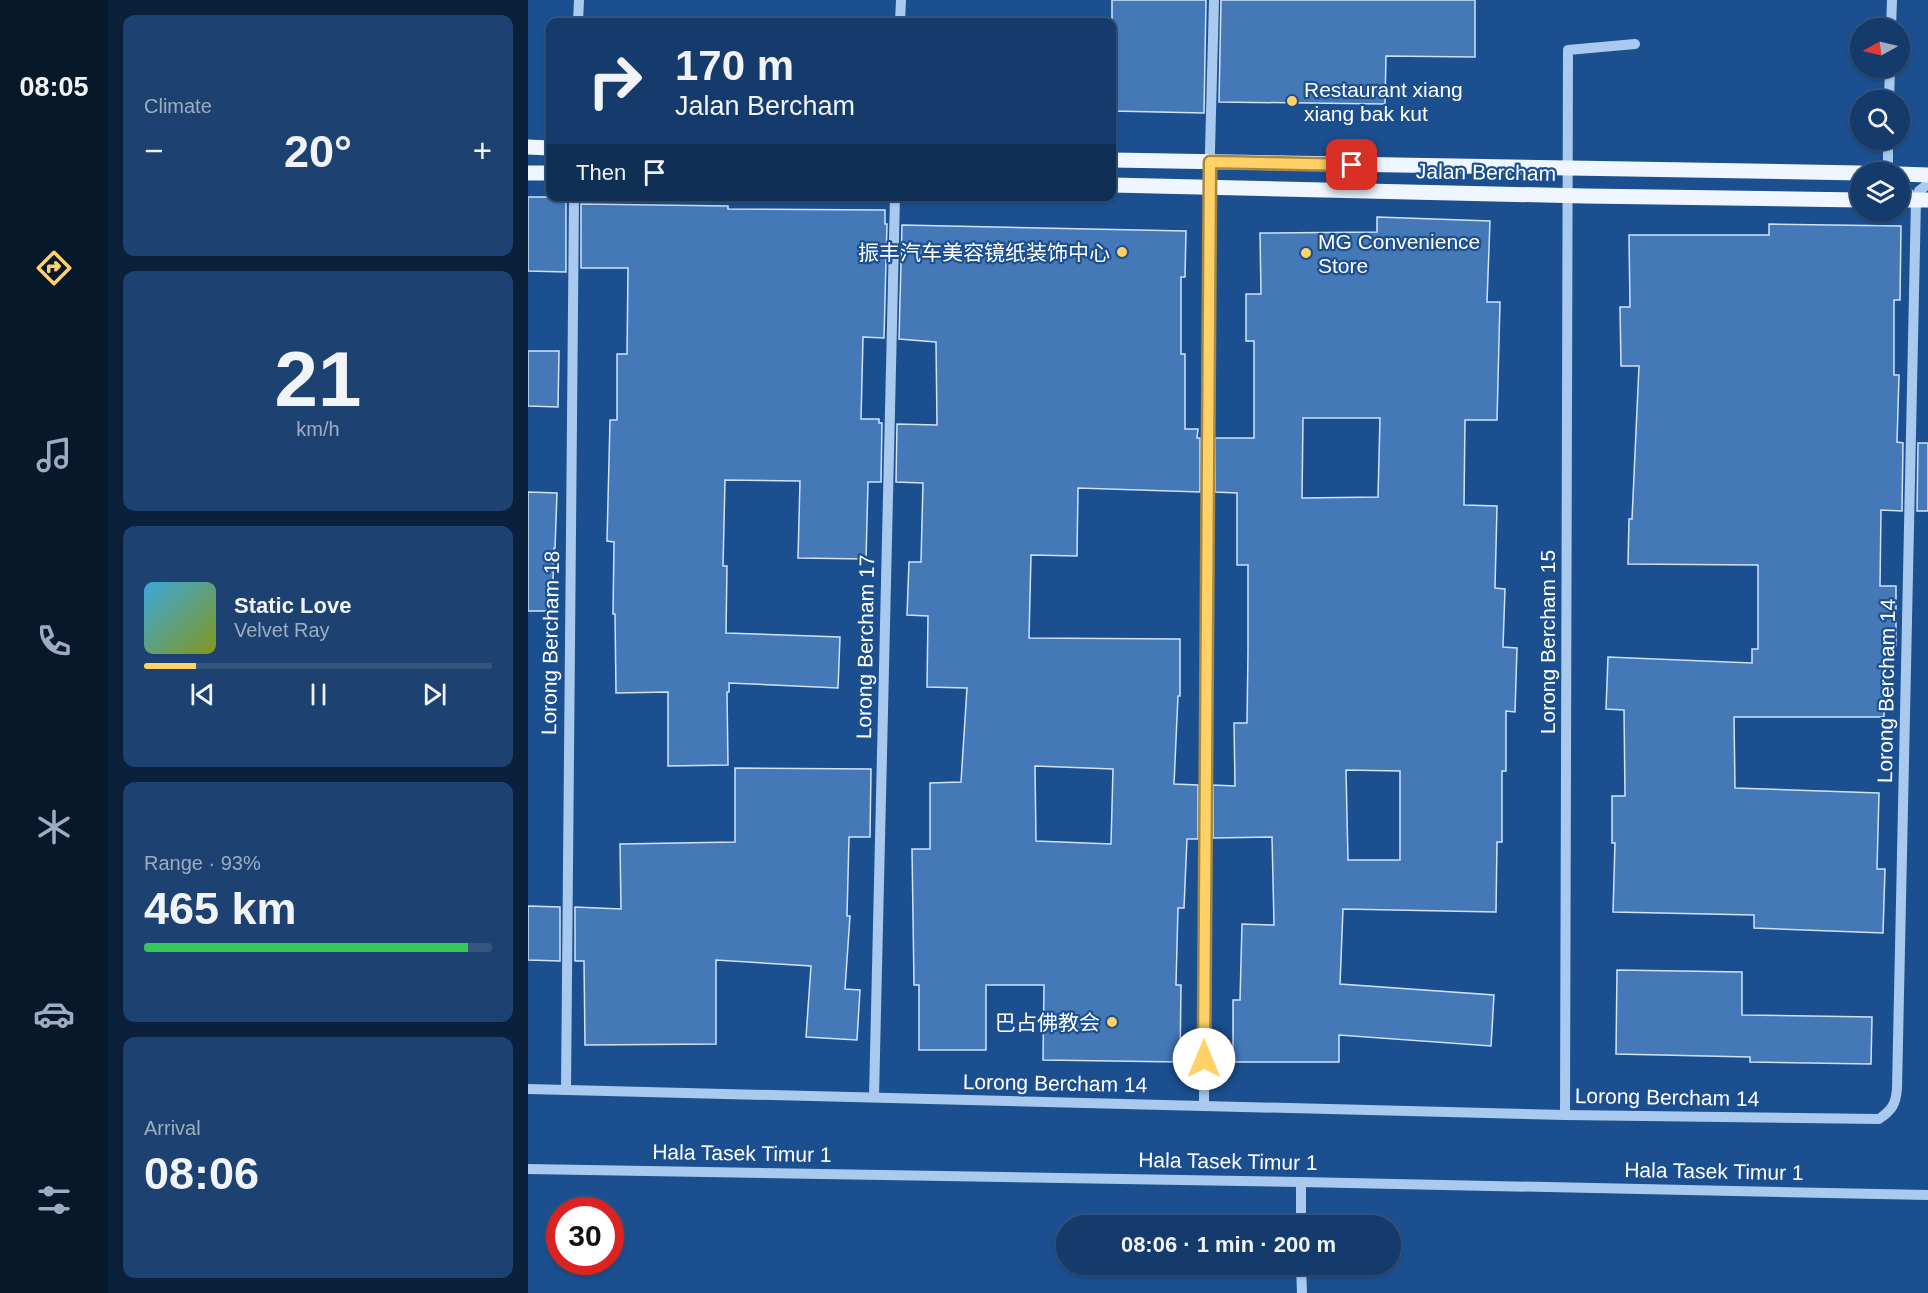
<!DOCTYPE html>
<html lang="en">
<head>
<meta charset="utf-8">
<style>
  body { margin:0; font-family:Arial,"Noto Sans SC",sans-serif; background:#1d4271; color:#f1f3f6; height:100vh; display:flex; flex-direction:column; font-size:22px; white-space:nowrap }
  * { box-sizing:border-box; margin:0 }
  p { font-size:20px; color:#9dadc1 }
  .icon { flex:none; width:33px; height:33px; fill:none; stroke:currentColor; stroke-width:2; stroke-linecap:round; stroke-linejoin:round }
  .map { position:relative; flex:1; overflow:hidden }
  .side { display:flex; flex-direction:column; gap:15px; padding:15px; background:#0b203b; width:420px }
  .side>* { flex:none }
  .banner { position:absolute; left:18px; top:18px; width:570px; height:183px; border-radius:12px; box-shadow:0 2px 4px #0004,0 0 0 2px #33557e; background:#143b6b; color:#f1f3f6; overflow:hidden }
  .needle { width:39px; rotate:262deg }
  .tools { position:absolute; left:1322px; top:18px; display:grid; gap:12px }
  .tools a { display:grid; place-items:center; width:60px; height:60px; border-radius:50%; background:#143b6b; box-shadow:0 2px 4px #0004,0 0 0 2px #33557e; font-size:30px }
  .speed { position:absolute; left:18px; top:1197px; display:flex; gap:12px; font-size:30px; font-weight:700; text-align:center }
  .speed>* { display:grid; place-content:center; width:78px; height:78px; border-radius:50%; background:#143b6b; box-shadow:0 2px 4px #0004,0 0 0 2px #33557e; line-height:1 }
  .speed .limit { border:9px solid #d22; background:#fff; color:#111 }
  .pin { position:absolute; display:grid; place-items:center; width:51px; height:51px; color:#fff; margin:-26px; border-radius:12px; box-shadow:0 3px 9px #0006 }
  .me { position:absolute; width:66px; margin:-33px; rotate:0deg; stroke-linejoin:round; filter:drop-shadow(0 0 4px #0008) }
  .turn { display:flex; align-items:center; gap:21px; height:126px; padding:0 30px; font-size:27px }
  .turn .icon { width:78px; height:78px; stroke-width:2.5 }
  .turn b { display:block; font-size:42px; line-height:51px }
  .then { display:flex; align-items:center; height:57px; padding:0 30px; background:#0003; gap:12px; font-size:22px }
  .big { font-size:45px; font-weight:800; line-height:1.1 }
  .side .tile { flex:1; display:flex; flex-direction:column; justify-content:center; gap:9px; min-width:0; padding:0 21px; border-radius:12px; background:#1d4271 }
  .side .dial { align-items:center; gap:0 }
  .dial b { font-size:78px; line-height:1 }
  .song { display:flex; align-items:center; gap:18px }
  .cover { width:72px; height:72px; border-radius:9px; background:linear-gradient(135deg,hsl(200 70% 55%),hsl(70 70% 35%)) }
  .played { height:6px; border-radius:3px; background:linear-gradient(90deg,#ffd166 15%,#33557e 15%) }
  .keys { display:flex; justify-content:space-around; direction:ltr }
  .heat { display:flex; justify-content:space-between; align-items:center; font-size:33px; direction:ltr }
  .charge { height:9px; border-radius:4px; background:linear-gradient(90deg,#34c759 93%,#33557e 0) }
  .trip { position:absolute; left:528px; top:1215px; width:345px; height:60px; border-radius:30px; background:#143b6b; box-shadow:0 2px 4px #0004,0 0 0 2px #33557e; font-weight:800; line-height:60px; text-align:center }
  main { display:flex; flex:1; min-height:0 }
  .menu { display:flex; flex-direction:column; width:108px; justify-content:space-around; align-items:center; background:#08182b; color:#9dadc1 }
  .menu .icon { width:42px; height:42px }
  .menu .on { color:#ffd166 }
  .menu b { font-size:27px; color:#f1f3f6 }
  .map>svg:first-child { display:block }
  .building { fill:#4478b7; stroke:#cfe3fa; stroke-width:1.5; fill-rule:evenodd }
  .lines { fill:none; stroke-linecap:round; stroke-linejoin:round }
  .minor { stroke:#a9c9ee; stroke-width:10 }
  .major { stroke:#f0f6ff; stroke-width:15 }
  .route-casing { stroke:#a68842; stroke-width:15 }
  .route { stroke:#ffd166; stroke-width:10 }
  .poi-dot { fill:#ffd166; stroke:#1b4f8f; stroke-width:2 }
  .labels { text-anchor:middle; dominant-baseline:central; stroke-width:4.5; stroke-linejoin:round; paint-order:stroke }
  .poi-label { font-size:21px; fill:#fff; stroke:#1b4f8f; text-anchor:start }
  .street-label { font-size:21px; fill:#fff; stroke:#1b4f8f }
</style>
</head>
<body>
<main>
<nav class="menu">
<b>08:05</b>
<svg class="icon on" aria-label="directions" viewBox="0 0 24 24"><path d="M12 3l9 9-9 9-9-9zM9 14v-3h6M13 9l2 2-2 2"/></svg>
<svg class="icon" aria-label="music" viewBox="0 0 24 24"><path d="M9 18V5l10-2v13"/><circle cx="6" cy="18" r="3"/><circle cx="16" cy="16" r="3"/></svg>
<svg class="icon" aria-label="phone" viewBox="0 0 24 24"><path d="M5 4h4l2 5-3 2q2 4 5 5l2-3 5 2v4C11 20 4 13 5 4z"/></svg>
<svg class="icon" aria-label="climate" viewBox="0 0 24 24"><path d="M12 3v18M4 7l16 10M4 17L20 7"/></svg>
<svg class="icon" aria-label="car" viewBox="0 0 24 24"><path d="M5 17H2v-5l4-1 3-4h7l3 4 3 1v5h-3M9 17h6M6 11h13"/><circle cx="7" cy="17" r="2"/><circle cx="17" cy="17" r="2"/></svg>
<svg class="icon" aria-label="filters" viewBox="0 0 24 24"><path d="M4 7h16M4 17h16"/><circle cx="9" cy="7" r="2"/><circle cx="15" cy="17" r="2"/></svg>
</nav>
<section class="side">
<div class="tile"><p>Climate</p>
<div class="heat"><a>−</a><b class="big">20°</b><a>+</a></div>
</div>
<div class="tile dial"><b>21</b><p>km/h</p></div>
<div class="tile">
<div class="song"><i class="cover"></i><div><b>Static Love</b><p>Velvet Ray</p></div></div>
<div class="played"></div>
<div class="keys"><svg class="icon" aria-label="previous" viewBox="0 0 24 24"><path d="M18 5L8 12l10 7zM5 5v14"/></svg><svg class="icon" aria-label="pause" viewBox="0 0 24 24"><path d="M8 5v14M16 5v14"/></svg><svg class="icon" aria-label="next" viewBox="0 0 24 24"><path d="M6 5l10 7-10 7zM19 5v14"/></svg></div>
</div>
<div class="tile"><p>Range · 93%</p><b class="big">465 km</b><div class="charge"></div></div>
<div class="tile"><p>Arrival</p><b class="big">08:06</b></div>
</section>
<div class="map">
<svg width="1400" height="1293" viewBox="0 0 1400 1293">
  <rect width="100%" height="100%" fill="#1b4f8f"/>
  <g class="building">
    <path d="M 584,0 L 678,0 L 676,113 L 584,111 Z"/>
    <path d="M 693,0 L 947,0 L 947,57 L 858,56 L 857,104 L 691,102 Z"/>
    <path d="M 0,197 L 38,197 L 38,272 L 0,271 Z"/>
    <path d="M 53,204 L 200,206 L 200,209 L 357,210 L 357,224 L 359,224 L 356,338 L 335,337 L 333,419 L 351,419 L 351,423 L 354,423 L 353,482 L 340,482 L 338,559 L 270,558 L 272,481 L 197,480 L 195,566 L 199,566 L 198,633 L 312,637 L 310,688 L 201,683 L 201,692 L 199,692 L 200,765 L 140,766 L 140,692 L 88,693 L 87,614 L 85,614 L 86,542 L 79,541 L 82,420 L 89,420 L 89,354 L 99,354 L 100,268 L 53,268 Z"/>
    <path d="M 849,217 L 962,221 L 959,302 L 972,302 L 969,420 L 937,420 L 936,505 L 969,506 L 967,588 L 977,589 L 975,647 L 989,648 L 987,712 L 978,711 L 978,771 L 974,771 L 974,842 L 969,842 L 968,912 L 815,909 L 812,984 L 966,995 L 963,1046 L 811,1035 L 811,1062 L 705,1062 L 705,1000 L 712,1000 L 714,924 L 746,925 L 744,837 L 685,838 L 685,785 L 707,786 L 706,723 L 719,723 L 720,650 L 720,565 L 709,565 L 709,493 L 687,492 L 687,438 L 726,438 L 726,341 L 718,341 L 718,294 L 733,294 L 732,233 L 849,232 ZM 775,418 L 852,418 L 850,497 L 774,498 ZM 818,770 L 872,771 L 872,860 L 820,860 Z"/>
    <path d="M 1241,224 L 1373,226 L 1372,300 L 1366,300 L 1366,375 L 1371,375 L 1369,442 L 1375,443 L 1374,511 L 1353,510 L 1352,586 L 1368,586 L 1368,646 L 1357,646 L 1356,717 L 1206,717 L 1207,788 L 1351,793 L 1349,869 L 1357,869 L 1355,933 L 1226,928 L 1226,915 L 1085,912 L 1087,843 L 1084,843 L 1084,796 L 1097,796 L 1096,710 L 1078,709 L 1080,657 L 1224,663 L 1224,649 L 1230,649 L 1230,565 L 1100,564 L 1101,519 L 1104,519 L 1111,366 L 1093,366 L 1092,307 L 1102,307 L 1101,235 L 1241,235 Z"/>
    <path d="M 374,225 L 658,231 L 657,277 L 653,277 L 653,354 L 657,354 L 657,429 L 670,429 L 669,438 L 672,438 L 672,492 L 550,488 L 549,556 L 503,555 L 501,638 L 652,639 L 652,696 L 650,696 L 646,784 L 670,785 L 670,839 L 659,839 L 656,908 L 650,908 L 648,985 L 653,985 L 652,1062 L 515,1060 L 516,985 L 458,985 L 458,1050 L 391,1050 L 391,985 L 386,985 L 384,849 L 402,849 L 402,783 L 433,782 L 439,688 L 399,687 L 400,616 L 379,615 L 381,562 L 393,562 L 395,483 L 368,482 L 369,424 L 409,425 L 408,342 L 371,339 ZM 507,766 L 585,769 L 583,844 L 508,841 Z"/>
    <path d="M 0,351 L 31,351 L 30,407 L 0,406 Z"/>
    <path d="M 1390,443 L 1400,443 L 1400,511 L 1389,511 Z"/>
    <path d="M 0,492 L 29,493 L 27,548 L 26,548 L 24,611 L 0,611 Z"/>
    <path d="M 207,768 L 343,769 L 342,837 L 321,837 L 319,916 L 322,916 L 317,989 L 332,990 L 329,1040 L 278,1037 L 283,966 L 188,960 L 188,1044 L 57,1045 L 56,961 L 47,961 L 47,907 L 93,909 L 92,844 L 207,842 Z"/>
    <path d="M 0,906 L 32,907 L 32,961 L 0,960 Z"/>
    <path d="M 1089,970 L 1214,972 L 1214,1015 L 1344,1017 L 1343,1064 L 1222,1062 L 1222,1057 L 1088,1054 Z"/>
  </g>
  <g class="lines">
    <g class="minor">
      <path d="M 50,22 L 51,0"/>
      <path d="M 372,22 L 373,0"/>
      <path d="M 1363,28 L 1364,0"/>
      <path d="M 1361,100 L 1362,68"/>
      <path d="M 1360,172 L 1360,140"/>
      <path d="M 1371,184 L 1388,200"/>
      <path d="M 0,1089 L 1037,1115 L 1351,1119 C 1364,1110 1368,1104 1369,1088 L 1388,200 L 1391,191 L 1400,184"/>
      <path d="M 38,1090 L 46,196"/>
      <path d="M 346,1097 L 367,196"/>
      <path d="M 676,1106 L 681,188 L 686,0"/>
      <path d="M 1037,1115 L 1040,50 L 1107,44"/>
      <path d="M 0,1169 L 773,1182 L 1400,1195"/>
      <path d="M 773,1182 L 773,1226"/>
      <path d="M 773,1264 L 774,1293"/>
    </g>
    <g class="major">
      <path d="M 0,147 L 22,148"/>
      <path d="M 584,160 L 1332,173"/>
      <path d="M 0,173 L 22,173"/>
      <path d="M 1371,174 L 1400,175"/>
      <path d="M 584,185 L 1057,196 L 1332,200"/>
      <path d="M 1371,200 L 1400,200"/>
    </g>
  </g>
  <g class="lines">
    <g class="route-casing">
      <path id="route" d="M 676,1059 L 682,162 L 824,165"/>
    </g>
    <use href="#route" class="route"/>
  </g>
  <g class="poi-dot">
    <circle cx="764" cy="101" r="6"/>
    <circle cx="594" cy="252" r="6"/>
    <circle cx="778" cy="253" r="6"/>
    <circle cx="584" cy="1022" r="6"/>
  </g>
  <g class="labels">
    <g class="poi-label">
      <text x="776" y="89">Restaurant xiang<tspan x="776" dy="24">xiang bak kut</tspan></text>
      <text x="790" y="241">MG Convenience<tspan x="790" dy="24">Store</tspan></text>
      <text x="582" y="252" text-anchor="end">振丰汽车美容镜纸装饰中心</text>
      <text x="572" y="1022" text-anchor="end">巴占佛教会</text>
    </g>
    <g class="street-label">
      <text transform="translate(958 172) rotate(1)">Jalan Bercham</text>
      <text transform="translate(1019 642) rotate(-90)">Lorong Bercham 15</text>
      <text transform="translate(22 643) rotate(-89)">Lorong Bercham 18</text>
      <text transform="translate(337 647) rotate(-89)">Lorong Bercham 17</text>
      <text transform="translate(1358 691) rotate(-89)">Lorong Bercham 14</text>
      <text transform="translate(527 1083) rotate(1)">Lorong Bercham 14</text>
      <text transform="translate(1139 1097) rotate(1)">Lorong Bercham 14</text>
      <text transform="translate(214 1153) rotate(1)">Hala Tasek Timur 1</text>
      <text transform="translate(700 1161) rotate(1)">Hala Tasek Timur 1</text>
      <text transform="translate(1186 1171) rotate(1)">Hala Tasek Timur 1</text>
    </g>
  </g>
</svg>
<div class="tools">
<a><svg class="needle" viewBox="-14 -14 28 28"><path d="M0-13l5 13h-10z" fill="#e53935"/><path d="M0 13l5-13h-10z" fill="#9dadc1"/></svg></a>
<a><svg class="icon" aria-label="search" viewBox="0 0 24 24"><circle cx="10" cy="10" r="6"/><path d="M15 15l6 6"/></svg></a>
<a><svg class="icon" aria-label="layers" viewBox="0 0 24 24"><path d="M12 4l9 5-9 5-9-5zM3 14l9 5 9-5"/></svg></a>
</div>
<div class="speed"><div class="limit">30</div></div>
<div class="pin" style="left:824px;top:165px;background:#d93025"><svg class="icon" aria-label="arrive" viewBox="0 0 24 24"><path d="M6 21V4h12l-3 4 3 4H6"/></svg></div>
<svg class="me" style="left:676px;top:1059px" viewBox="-20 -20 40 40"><circle r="19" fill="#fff"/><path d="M0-13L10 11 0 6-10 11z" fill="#ffd166"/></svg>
<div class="trip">08:06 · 1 min · 200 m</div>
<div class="banner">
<div class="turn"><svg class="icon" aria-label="right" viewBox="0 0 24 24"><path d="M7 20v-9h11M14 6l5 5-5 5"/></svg><div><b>170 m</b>Jalan Bercham</div></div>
<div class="then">Then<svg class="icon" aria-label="arrive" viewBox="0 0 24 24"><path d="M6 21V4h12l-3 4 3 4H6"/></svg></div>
</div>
</div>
</main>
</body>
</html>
